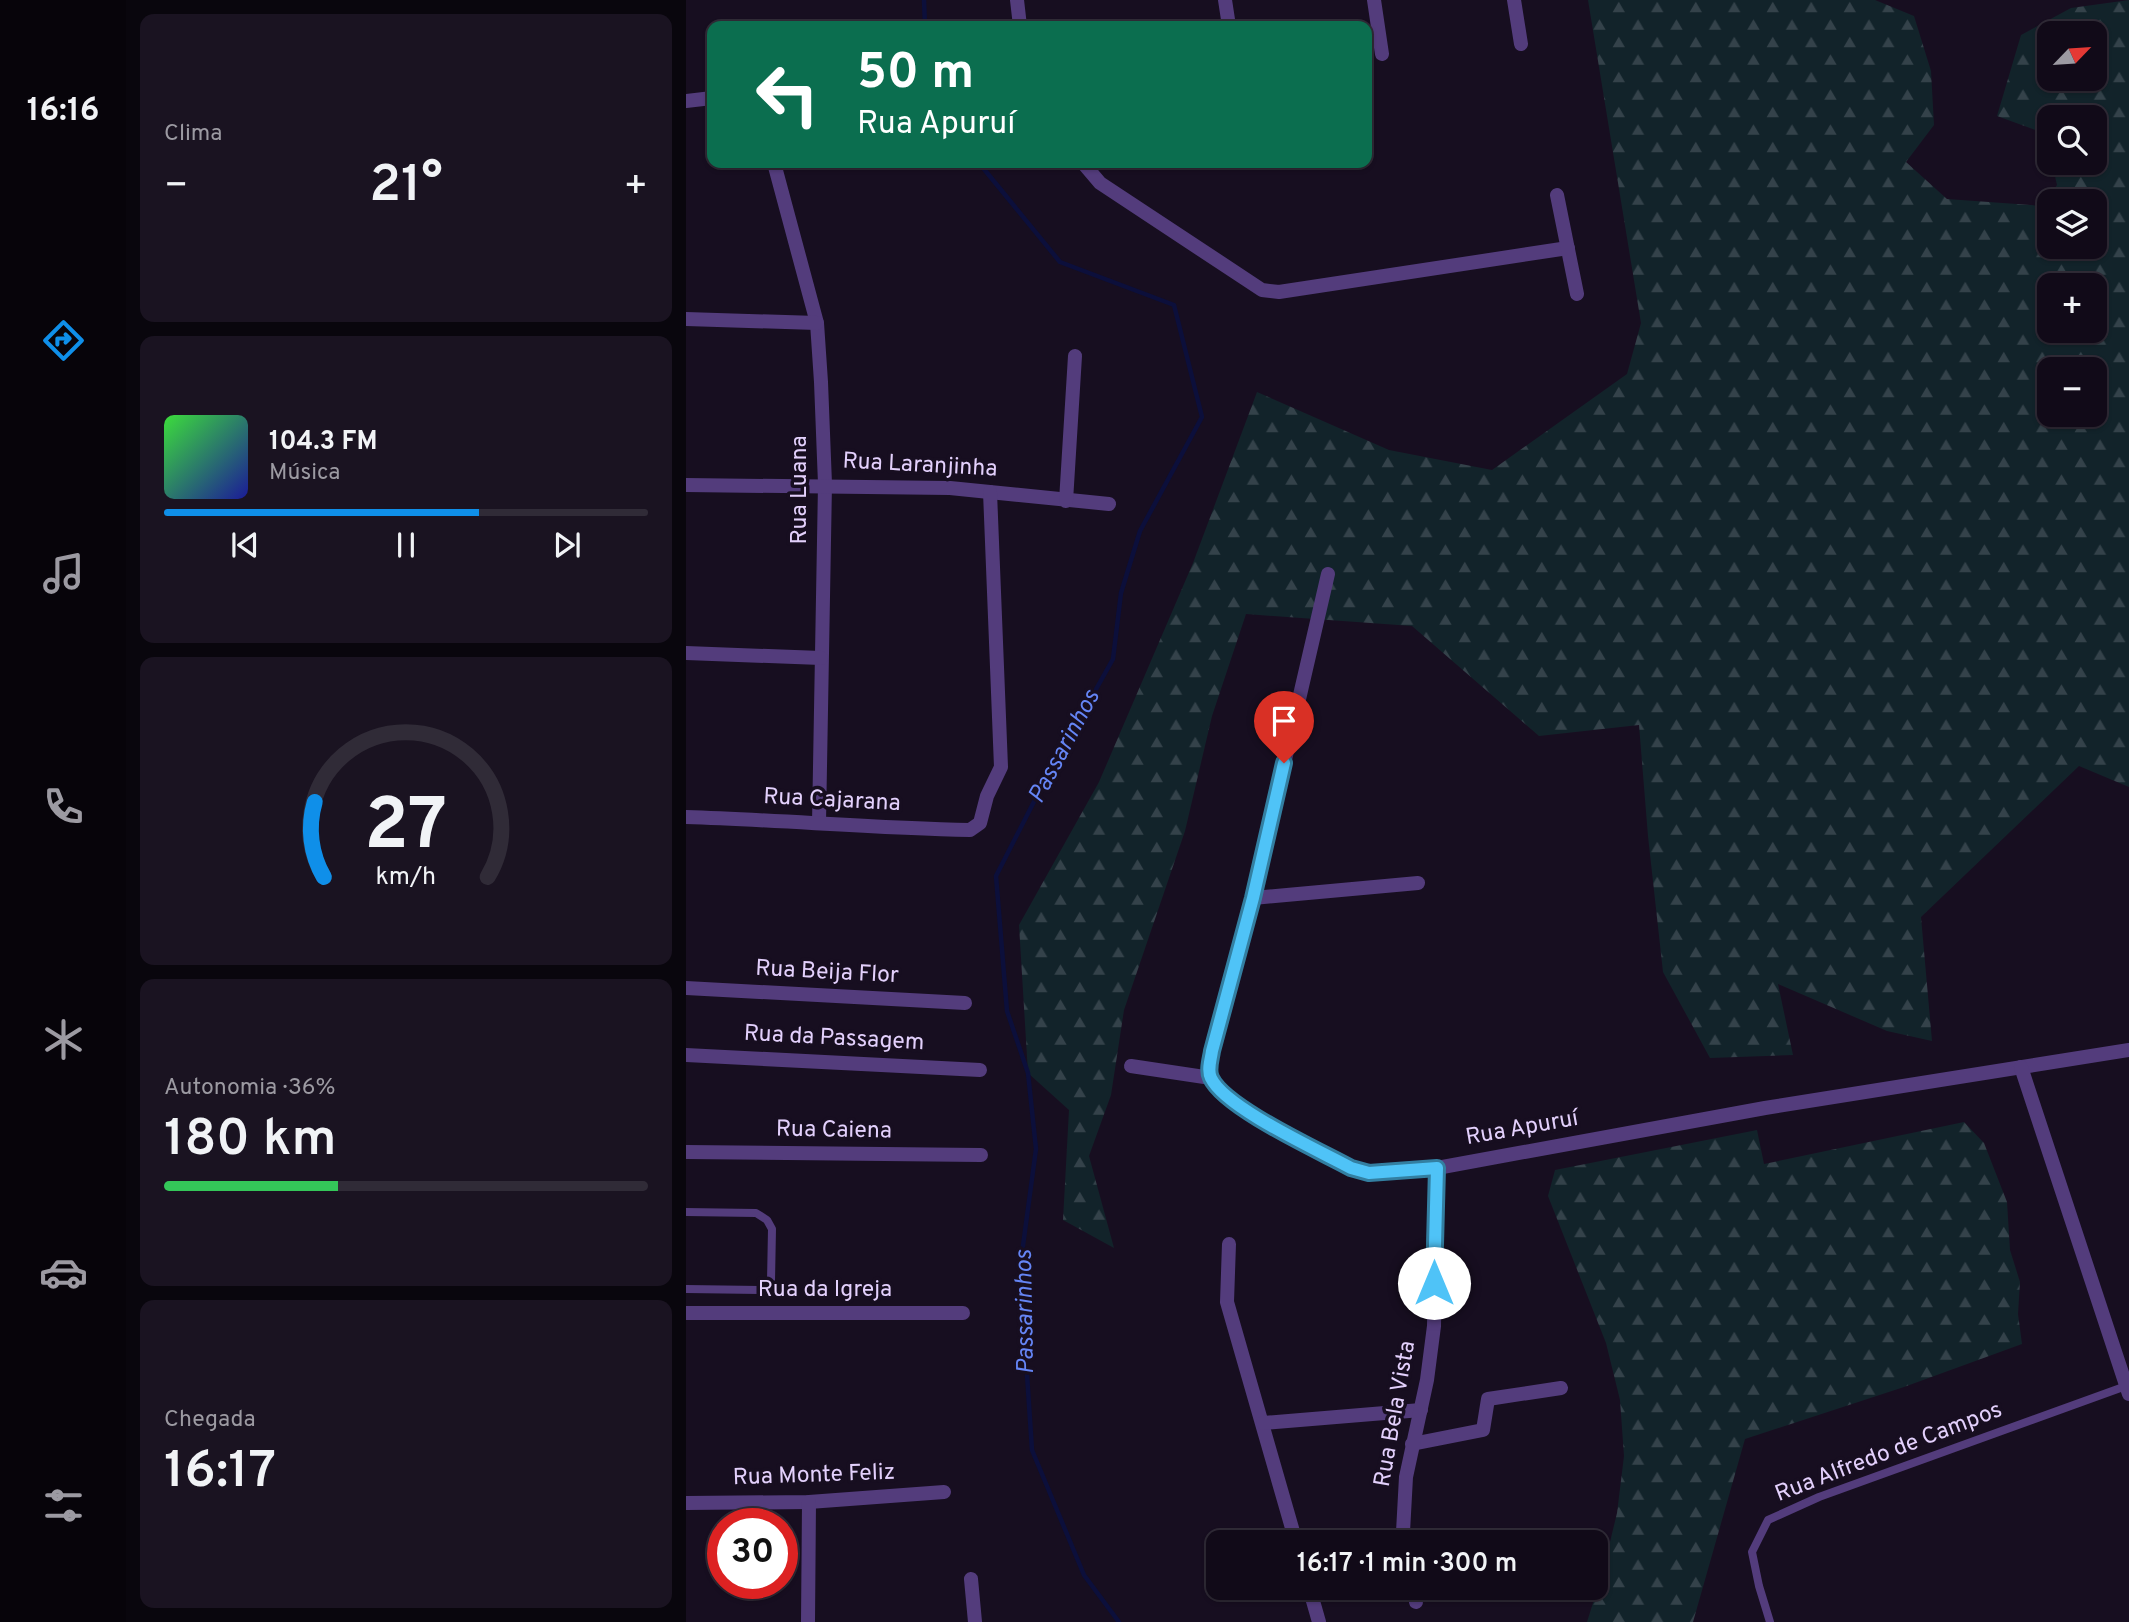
<!DOCTYPE html>
<html lang="pt">
<head>
<meta charset="utf-8">
<style>
  body { margin:0; font-family:Overpass,sans-serif; background:#1a1321; color:#f1f3f6; height:100vh; display:flex; flex-direction:column; font-size:26px; white-space:nowrap }
  * { box-sizing:border-box; margin:0 }
  p { font-size:23px; color:#9c9aa2 }
  .icon { flex:none; width:38px; height:38px; fill:none; stroke:currentColor; stroke-width:2; stroke-linecap:round; stroke-linejoin:round }
  .map { position:relative; flex:1; overflow:hidden }
  .side { display:flex; flex-direction:column; gap:14px; padding:14px; background:#09060d; width:560px }
  .side>* { flex:none }
  .top-card { position:absolute; left:21px; top:21px; width:665px; height:147px; border-radius:14px; box-shadow:0 2px 5px #0004,0 0 0 2px #302b37; background:#0b6e4f; color:#fff; overflow:hidden }
  .needle { width:46px; rotate:65deg }
  .tools { position:absolute; left:1351px; top:21px; display:grid; gap:14px }
  .tools a { display:grid; place-items:center; width:70px; height:70px; border-radius:14px; background:#110a18; box-shadow:0 2px 5px #0004,0 0 0 2px #302b37; font-size:35px }
  .speed { position:absolute; left:21px; top:1508px; display:flex; gap:14px; font-size:35px; font-weight:700; text-align:center }
  .speed>* { display:grid; place-content:center; width:91px; height:91px; border-radius:50%; background:#110a18; box-shadow:0 2px 5px #0004,0 0 0 2px #302b37; line-height:1 }
  .speed .limit { border:10px solid #d22; background:#fff; color:#111 }
  .pin { position:absolute; display:grid; place-items:center; width:60px; height:60px; color:#fff; margin:-72px -30px; border-radius:50% 50% 50% 0; rotate:-45deg; box-shadow:0 0 7px #0007 }
  .pin .icon { rotate:45deg }
  .me { position:absolute; width:77px; margin:-38px; rotate:0deg; stroke-linejoin:round; filter:drop-shadow(0 0 5px #0008) }
  .turn { display:flex; align-items:center; gap:24px; height:147px; padding:0 35px; font-size:32px }
  .turn .icon { width:91px; height:91px; stroke-width:2.5 }
  .turn b { display:block; font-size:49px; line-height:60px }
  .big { font-size:52px; font-weight:600; line-height:1.1 }
  .side .widget { flex:1; display:flex; flex-direction:column; justify-content:center; gap:10px; min-width:0; padding:0 24px; border-radius:14px; background:#1a1321 }
  .side .dial { align-items:center; gap:0 }
  .dial svg { height:182px; overflow:visible; fill:none; stroke:#302b37; stroke-width:7; stroke-linecap:round; text-anchor:middle }
  .dial text { fill:#f1f3f6; stroke:none }
  .song { display:flex; align-items:center; gap:21px }
  .cover { width:84px; height:84px; border-radius:10px; background:linear-gradient(135deg,hsl(120 70% 55%),hsl(240 70% 35%)) }
  .played { height:7px; border-radius:4px; background:linear-gradient(90deg,#0f8fe9 65%,#302b37 65%) }
  .keys { display:flex; justify-content:space-around; direction:ltr }
  .heat { display:flex; justify-content:space-between; align-items:center; font-size:38px; direction:ltr }
  .charge { height:10px; border-radius:5px; background:linear-gradient(90deg,#34c759 36%,#302b37 0) }
  .trip { position:absolute; left:520px; top:1530px; width:402px; height:70px; border-radius:14px; background:#110a18; box-shadow:0 2px 5px #0004,0 0 0 2px #302b37; font-weight:600; line-height:70px; text-align:center }
  main { display:flex; flex:1; min-height:0 }
  .dock { display:flex; flex-direction:column; width:126px; justify-content:space-around; align-items:center; background:#07040a; color:#9c9aa2 }
  .dock .icon { width:49px; height:49px }
  .dock .selected { color:#0f8fe9 }
  .dock b { font-size:32px; color:#f1f3f6 }
  .map>svg:first-child { display:block }
  .forest { fill:url(#forest-firs); fill-rule:evenodd }
  .lines { fill:none; stroke-linecap:round; stroke-linejoin:round }
  .stream { stroke:#0c0f3b; stroke-width:4.5 }
  .lane { stroke:#533c7c; stroke-width:8 }
  .street { stroke:#533c7c; stroke-width:14 }
  .route-casing { stroke:#337fa1; stroke-width:18 }
  .route { stroke:#4fc3f7; stroke-width:12 }
  .labels { text-anchor:middle; dominant-baseline:central; stroke-width:7; stroke-linejoin:round; paint-order:stroke }
  .street-label { font-size:23px; fill:#e3d0fc; stroke:#170e20 }
  .water-label { font-size:24px; font-style:italic; fill:#6585f5; stroke:#170e20 }
</style>
</head>
<body>
<main>
<nav class="dock">
<b>16:16</b>
<svg class="icon selected" aria-label="directions" viewBox="0 0 24 24"><path d="M12 3l9 9-9 9-9-9zM9 14v-3h6M13 9l2 2-2 2"/></svg>
<svg class="icon" aria-label="music" viewBox="0 0 24 24"><path d="M9 18V5l10-2v13"/><circle cx="6" cy="18" r="3"/><circle cx="16" cy="16" r="3"/></svg>
<svg class="icon" aria-label="phone" viewBox="0 0 24 24"><path d="M5 4h4l2 5-3 2q2 4 5 5l2-3 5 2v4C11 20 4 13 5 4z"/></svg>
<svg class="icon" aria-label="climate" viewBox="0 0 24 24"><path d="M12 3v18M4 7l16 10M4 17L20 7"/></svg>
<svg class="icon" aria-label="car" viewBox="0 0 24 24"><path d="M5 17H2v-5l4-1 3-4h7l3 4 3 1v5h-3M9 17h6M6 11h13"/><circle cx="7" cy="17" r="2"/><circle cx="17" cy="17" r="2"/></svg>
<svg class="icon" aria-label="filters" viewBox="0 0 24 24"><path d="M4 7h16M4 17h16"/><circle cx="9" cy="7" r="2"/><circle cx="15" cy="17" r="2"/></svg>
</nav>
<section class="side">
<div class="widget"><p>Clima</p>
<div class="heat"><a>−</a><b class="big">21°</b><a>+</a></div>
</div>
<div class="widget">
<div class="song"><i class="cover"></i><div><b>104.3 FM</b><p>Música</p></div></div>
<div class="played"></div>
<div class="keys"><svg class="icon" aria-label="previous" viewBox="0 0 24 24"><path d="M18 5L8 12l10 7zM5 5v14"/></svg><svg class="icon" aria-label="pause" viewBox="0 0 24 24"><path d="M8 5v14M16 5v14"/></svg><svg class="icon" aria-label="next" viewBox="0 0 24 24"><path d="M6 5l10 7-10 7zM19 5v14"/></svg></div>
</div>
<div class="widget dial"><svg viewBox="0 0 100 80">
<path d="M14 69A42 42 0 1 1 86 69"/>
<path d="M14 69A42 42 0 0 1 10 36" stroke="#0f8fe9"/>
<text x="50" y="56" font-size="32" font-weight="700">27</text>
<text x="50" y="72" font-size="11">km/h</text>
</svg></div>
<div class="widget"><p>Autonomia · 36%</p><b class="big">180 km</b><div class="charge"></div></div>
<div class="widget"><p>Chegada</p><b class="big">16:17</b></div>
</section>
<div class="map">
<svg width="1443" height="1622" viewBox="0 0 1443 1622">
  <defs>
    <pattern id="forest-firs" width="22" height="20" patternUnits="userSpaceOnUse" patternTransform="scale(1.75)"><rect width="22" height="20" fill="#12232a"/><path d="M5 1l3.5 6h-7zM16 11l3.5 6h-7z" fill="#34424a"/></pattern>
  </defs>
  <rect width="100%" height="100%" fill="#170e20"/>
  <g class="forest">
    <path d="M 902,0 L 1189,0 L 1228,16 L 1245,71 L 1248,125 L 1220,162 L 1261,199 L 1357,206 L 1371,185 L 1366,163 L 1409,163 L 1409,117 L 1363,117 L 1363,149 L 1360,134 L 1311,116 L 1335,35 L 1385,8 L 1443,0 L 1443,787 L 1393,766 L 1235,917 L 1246,1041 L 1201,1031 L 1092,984 L 1107,1055 L 1024,1058 L 977,972 L 962,836 L 953,725 L 853,736 L 726,626 L 560,614 L 526,716 L 499,831 L 438,1010 L 425,1095 L 403,1156 L 428,1248 L 377,1220 L 383,1110 L 342,1073 L 333,925 L 413,782 L 507,563 L 571,392 L 703,450 L 806,470 L 941,374 L 955,323 ZM 1363,33 L 1409,33 L 1409,79 L 1363,79 ZM 1363,201 L 1409,201 L 1409,247 L 1363,247 ZM 1363,285 L 1409,285 L 1409,331 L 1363,331 ZM 1363,369 L 1409,369 L 1409,415 L 1363,415 Z"/>
    <path d="M 1278,1122 L 1298,1143 L 1321,1202 L 1324,1250 L 1334,1282 L 1332,1314 L 1336,1344 L 1218,1387 L 1059,1439 L 1007,1622 L 901,1622 L 917,1571 L 931,1513 L 938,1456 L 934,1400 L 920,1343 L 862,1196 L 869,1170 L 1071,1130 L 1078,1164 Z"/>
  </g>
  <g class="lines">
    <g class="stream">
      <path d="M 238,0 L 239,26"/>
      <path d="M 293,163 L 374,262 L 488,305 L 516,417 L 454,531 L 435,593 L 427,659 L 358,782 L 310,876 L 321,1011 L 342,1073 L 350,1149 L 334,1268 L 346,1450 L 398,1575 L 433,1622"/>
    </g>
    <g class="lane">
      <path d="M 0,1212 L 70,1213 L 81,1220 L 86,1229 L 85,1281 L 82,1287 L 74,1290 L 0,1289"/>
      <path d="M 1084,1622 L 1073,1586 L 1066,1552 L 1082,1520 L 1133,1497 L 1440,1386"/>
    </g>
    <g class="street">
      <path d="M 331,0 L 334,26"/>
      <path d="M 539,0 L 543,26"/>
      <path d="M 688,0 L 696,54"/>
      <path d="M 828,0 L 835,44"/>
      <path d="M 0,101 L 26,98"/>
      <path d="M 88,163 L 131,323 L 135,382 L 139,484 L 133,823"/>
      <path d="M 397,163 L 414,183 L 576,290 L 593,292 L 882,248"/>
      <path d="M 871,195 L 891,294"/>
      <path d="M 0,319 L 131,323"/>
      <path d="M 0,485 L 264,488 L 423,504"/>
      <path d="M 380,501 L 389,356"/>
      <path d="M 642,574 L 567,898 L 524,1064 C 524,1070 524,1076 527,1080 C 547,1111 630,1150 665,1168 C 693,1176 722,1170 751,1168 L 1079,1108 L 1443,1050"/>
      <path d="M 0,653 L 135,658"/>
      <path d="M 0,817 C 95,820 189,828 284,830 L 294,823 L 301,796 L 315,767 L 304,492"/>
      <path d="M 567,898 L 732,883"/>
      <path d="M 0,988 L 279,1003"/>
      <path d="M 0,1055 L 294,1070"/>
      <path d="M 445,1066 L 525,1078"/>
      <path d="M 1335,1067 L 1443,1394"/>
      <path d="M 0,1152 L 295,1155"/>
      <path d="M 543,1244 L 541,1302 L 610,1542"/>
      <path d="M 0,1313 L 277,1313"/>
      <path d="M 577,1423 L 735,1410"/>
      <path d="M 726,1444 L 797,1430 L 802,1399 L 875,1388"/>
      <path d="M 0,1503 L 123,1502 L 258,1492"/>
      <path d="M 719,1542 L 717,1532 L 720,1477 L 741,1380 L 748,1326 L 751,1168"/>
      <path d="M 285,1579 L 289,1622"/>
      <path d="M 623,1587 L 633,1622"/>
      <path d="M 728,1587 L 730,1602"/>
      <path d="M 122,1622 L 123,1502"/>
    </g>
  </g>
  <g class="lines">
    <g class="route-casing">
      <path id="route" d="M 598,763 L 567,898 L 526,1051 C 525,1059 521,1070 525,1078 C 539,1108 634,1151 665,1168 L 683,1173 L 751,1168 L 748,1283"/>
    </g>
    <use href="#route" class="route"/>
  </g>
  <g class="labels">
    <g class="street-label">
      <text transform="translate(234 466) rotate(3)">Rua Laranjinha</text>
      <text transform="translate(114 490) rotate(-90)">Rua Luana</text>
      <text transform="translate(146 801) rotate(3)">Rua Cajarana</text>
      <text transform="translate(141 973) rotate(3)">Rua Beija Flor</text>
      <text transform="translate(148 1039) rotate(3)">Rua da Passagem</text>
      <text transform="translate(836 1129) rotate(-10)">Rua Apuruí</text>
      <text transform="translate(148 1131) rotate(1)">Rua Caiena</text>
      <text x="139" y="1290">Rua da Igreja</text>
      <text transform="translate(710 1414) rotate(-80)">Rua Bela Vista</text>
      <text transform="translate(1203 1453) rotate(-21)">Rua Alfredo de Campos</text>
      <text transform="translate(128 1476) rotate(-2)">Rua Monte Feliz</text>
    </g>
    <g class="water-label">
      <text transform="translate(379 747) rotate(-62)">Passarinhos</text>
      <text transform="translate(340 1312) rotate(-91)">Passarinhos</text>
    </g>
  </g>
</svg>
<div class="tools">
<a><svg class="needle" viewBox="-14 -14 28 28"><path d="M0-13l5 13h-10z" fill="#e53935"/><path d="M0 13l5-13h-10z" fill="#9c9aa2"/></svg></a>
<a><svg class="icon" aria-label="search" viewBox="0 0 24 24"><circle cx="10" cy="10" r="6"/><path d="M15 15l6 6"/></svg></a>
<a><svg class="icon" aria-label="layers" viewBox="0 0 24 24"><path d="M12 4l9 5-9 5-9-5zM3 14l9 5 9-5"/></svg></a>
<a>+</a>
<a>−</a>
</div>
<div class="speed"><div class="limit">30</div></div>
<div class="pin" style="left:598px;top:763px;background:#d93025"><svg class="icon" aria-label="arrive" viewBox="0 0 24 24"><path d="M6 21V4h12l-3 4 3 4H6"/></svg></div>
<svg class="me" style="left:748px;top:1283px" viewBox="-20 -20 40 40"><circle r="19" fill="#fff"/><path d="M0-13L10 11 0 6-10 11z" fill="#4fc3f7"/></svg>
<div class="trip">16:17 · 1 min · 300 m</div>
<div class="top-card">
<div class="turn"><svg class="icon" aria-label="left" viewBox="0 0 24 24"><path d="M17 20v-9H6M10 6l-5 5 5 5"/></svg><div><b>50 m</b>Rua Apuruí</div></div>
</div>
</div>
</main>
</body>
</html>
